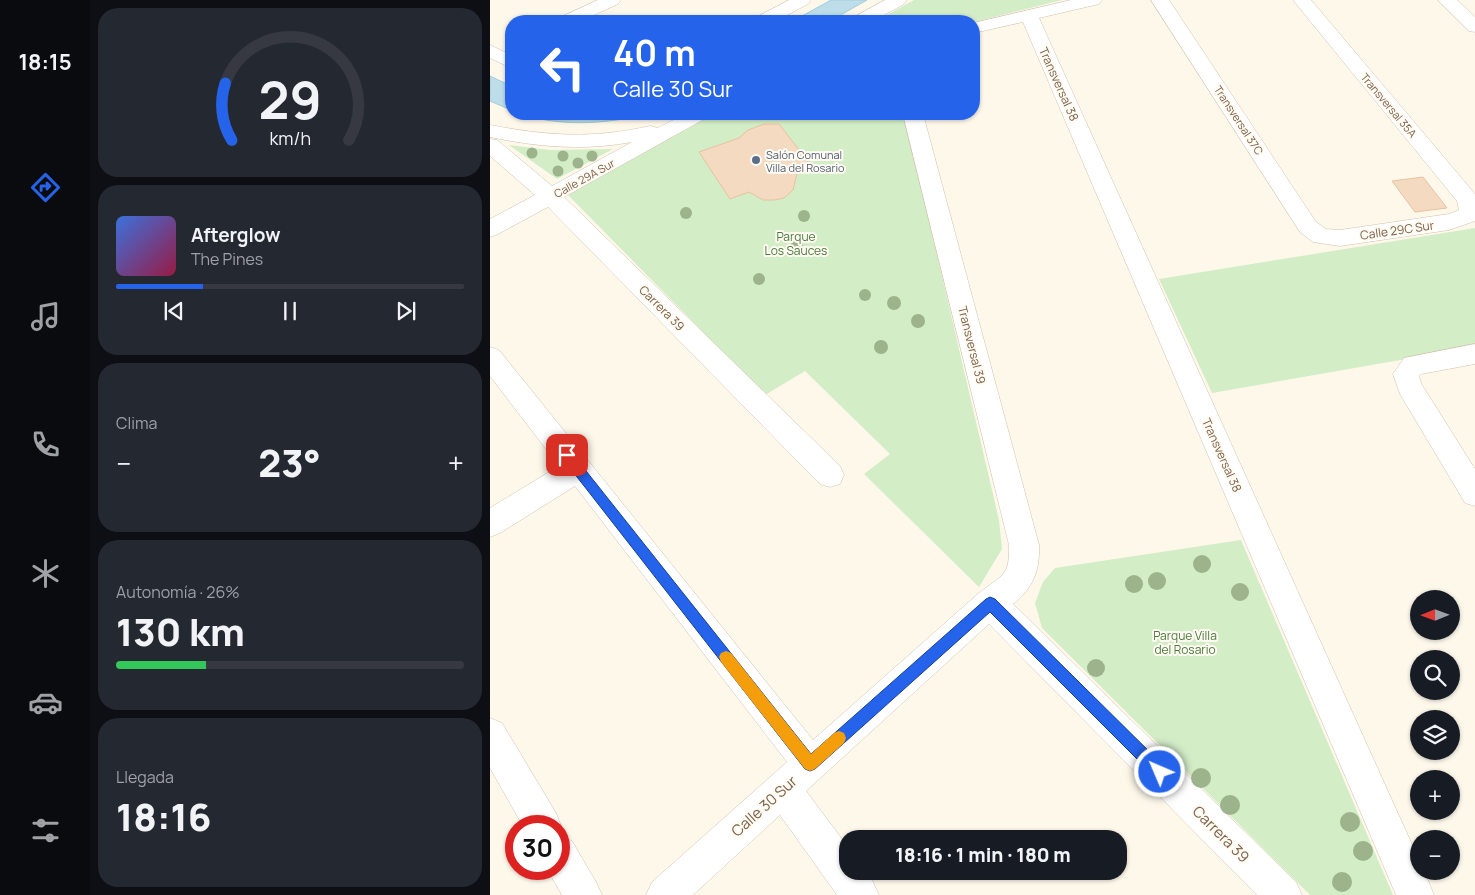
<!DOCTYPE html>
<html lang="es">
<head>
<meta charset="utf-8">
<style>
  body { margin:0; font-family:Manrope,sans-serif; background:#242831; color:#f1f3f6; height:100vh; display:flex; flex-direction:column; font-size:19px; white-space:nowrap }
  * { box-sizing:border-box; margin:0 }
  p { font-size:16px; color:#9ea1a6 }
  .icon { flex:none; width:28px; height:28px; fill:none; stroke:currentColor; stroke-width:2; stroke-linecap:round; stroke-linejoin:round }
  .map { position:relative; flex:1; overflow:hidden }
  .side { display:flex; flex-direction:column; gap:8px; padding:8px; background:#0d0f14; width:400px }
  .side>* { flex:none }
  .banner { position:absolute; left:15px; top:15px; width:475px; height:105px; border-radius:20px; box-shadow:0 1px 4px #0004; background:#2563eb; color:#fff; overflow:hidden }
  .needle { width:32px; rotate:269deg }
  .fabs { position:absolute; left:920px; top:590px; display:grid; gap:10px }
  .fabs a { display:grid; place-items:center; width:50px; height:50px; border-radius:50%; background:#171b24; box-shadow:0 1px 4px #0004; font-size:25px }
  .speed { position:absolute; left:15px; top:815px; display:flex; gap:10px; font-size:25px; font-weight:700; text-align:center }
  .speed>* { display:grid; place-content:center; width:65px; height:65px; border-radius:50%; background:#171b24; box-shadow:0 1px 4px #0004; line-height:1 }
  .speed .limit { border:8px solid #d22; background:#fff; color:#111 }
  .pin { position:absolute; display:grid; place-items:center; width:42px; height:42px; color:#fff; margin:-21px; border-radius:10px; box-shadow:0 2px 8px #0006 }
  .me { position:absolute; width:55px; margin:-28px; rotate:315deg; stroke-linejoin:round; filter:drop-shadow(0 0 4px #0008) }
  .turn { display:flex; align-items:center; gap:18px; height:105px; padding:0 25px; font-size:22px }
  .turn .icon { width:65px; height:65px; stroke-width:2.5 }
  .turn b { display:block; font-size:35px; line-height:42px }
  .big { font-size:38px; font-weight:800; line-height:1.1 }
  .side .tile { flex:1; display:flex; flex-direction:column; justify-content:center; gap:8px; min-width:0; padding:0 18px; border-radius:20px; background:#242831 }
  .side .dial { align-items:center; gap:0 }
  .dial svg { height:130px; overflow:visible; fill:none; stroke:#363941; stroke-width:7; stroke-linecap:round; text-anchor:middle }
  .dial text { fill:#f1f3f6; stroke:none }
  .song { display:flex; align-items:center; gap:15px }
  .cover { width:60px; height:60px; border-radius:8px; background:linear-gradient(135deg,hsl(220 70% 55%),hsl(340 70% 35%)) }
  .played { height:5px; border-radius:2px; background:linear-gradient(90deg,#2563eb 25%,#363941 25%) }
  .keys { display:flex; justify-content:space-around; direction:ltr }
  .heat { display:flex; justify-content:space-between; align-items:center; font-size:28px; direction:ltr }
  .charge { height:8px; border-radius:4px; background:linear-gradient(90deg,#34c759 26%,#363941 0) }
  .trip { position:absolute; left:349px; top:830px; width:288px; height:50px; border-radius:20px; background:#171b24; box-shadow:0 1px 4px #0004; font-weight:800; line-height:50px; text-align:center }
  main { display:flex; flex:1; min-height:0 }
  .dock { display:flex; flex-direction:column; width:90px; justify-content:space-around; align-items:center; background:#090b0e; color:#9ea1a6 }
  .dock .icon { width:35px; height:35px }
  .dock .on { color:#2563eb }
  .dock b { font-size:22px; color:#f1f3f6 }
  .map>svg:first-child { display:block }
  .green { fill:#d3edc7 }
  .water { fill:#bddee9; stroke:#a2cddb }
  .building { fill:#f4dac0; stroke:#e8c2a0 }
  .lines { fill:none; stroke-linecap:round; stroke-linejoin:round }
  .minor-casing { stroke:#d2c1ae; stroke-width:1 }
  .minor { fill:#fff; fill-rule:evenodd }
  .tree { fill:#9cb38c }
  .route { fill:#2563eb; stroke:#184099 }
  .slow { fill:#f59e0b }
  .service-dot { fill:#5c6f8a; stroke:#fffbf2; stroke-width:2 }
  .labels { text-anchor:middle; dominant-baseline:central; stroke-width:4; stroke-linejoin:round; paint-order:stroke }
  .far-street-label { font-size:11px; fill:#7b604b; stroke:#fffbf2 }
  .far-service-label { font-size:11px; fill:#4e5e75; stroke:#fffbf2; text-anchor:start }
  .street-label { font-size:12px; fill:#7b604b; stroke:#fffbf2 }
  .park-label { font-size:12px; fill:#4c7a3f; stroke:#fffbf2 }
  .near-street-label { font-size:15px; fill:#7b604b; stroke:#fffbf2 }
</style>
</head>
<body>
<main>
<nav class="dock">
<b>18:15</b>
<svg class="icon on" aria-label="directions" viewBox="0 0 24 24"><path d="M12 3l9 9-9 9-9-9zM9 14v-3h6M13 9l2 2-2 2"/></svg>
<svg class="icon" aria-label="music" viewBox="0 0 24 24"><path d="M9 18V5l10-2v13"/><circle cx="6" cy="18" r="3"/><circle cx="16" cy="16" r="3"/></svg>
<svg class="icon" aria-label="phone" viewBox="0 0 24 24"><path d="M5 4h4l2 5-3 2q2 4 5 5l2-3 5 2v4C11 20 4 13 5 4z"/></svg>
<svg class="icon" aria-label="climate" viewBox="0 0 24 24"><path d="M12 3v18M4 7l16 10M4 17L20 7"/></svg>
<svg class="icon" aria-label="car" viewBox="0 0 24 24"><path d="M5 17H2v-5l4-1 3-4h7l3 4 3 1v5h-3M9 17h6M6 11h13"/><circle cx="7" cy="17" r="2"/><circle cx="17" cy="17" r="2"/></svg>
<svg class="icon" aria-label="filters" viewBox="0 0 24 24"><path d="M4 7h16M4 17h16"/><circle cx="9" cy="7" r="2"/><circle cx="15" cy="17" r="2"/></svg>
</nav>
<section class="side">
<div class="tile dial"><svg viewBox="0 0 100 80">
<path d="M14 69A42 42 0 1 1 86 69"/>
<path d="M14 69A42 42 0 0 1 10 34" stroke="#2563eb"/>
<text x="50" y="56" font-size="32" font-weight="700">29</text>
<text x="50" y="72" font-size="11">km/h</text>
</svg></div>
<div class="tile">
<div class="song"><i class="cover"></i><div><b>Afterglow</b><p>The Pines</p></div></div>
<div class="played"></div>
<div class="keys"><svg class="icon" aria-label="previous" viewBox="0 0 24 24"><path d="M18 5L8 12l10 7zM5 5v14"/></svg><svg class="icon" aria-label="pause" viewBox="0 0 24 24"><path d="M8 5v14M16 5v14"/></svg><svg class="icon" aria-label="next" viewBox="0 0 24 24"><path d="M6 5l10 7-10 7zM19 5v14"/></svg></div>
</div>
<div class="tile"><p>Clima</p>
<div class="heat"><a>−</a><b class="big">23°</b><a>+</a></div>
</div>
<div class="tile"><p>Autonomía · 26%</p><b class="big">130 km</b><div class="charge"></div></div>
<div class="tile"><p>Llegada</p><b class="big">18:16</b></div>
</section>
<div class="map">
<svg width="985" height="895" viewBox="0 0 985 895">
  <rect width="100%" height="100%" fill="#fdf8ea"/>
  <g class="green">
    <path d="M 424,0 L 572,0 L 484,22 L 386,21 Z"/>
    <path d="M 222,114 L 414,114 L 509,520 L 512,549 L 489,587 L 374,474 L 400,454 L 315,371 L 275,395 L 78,195 Z"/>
    <path d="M 19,145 L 60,150 L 123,149 L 67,179 Z"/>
    <path d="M 985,228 L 985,347 L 722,393 L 669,279 Z"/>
    <path d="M 751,540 L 903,895 L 820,895 L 552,628 L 545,603 L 553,582 L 565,568 Z"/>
  </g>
  <g class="water">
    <path d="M 341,0 L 377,0 L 340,21 L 303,21 Z"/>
    <path d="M 0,76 L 21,86 L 21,110 L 0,101 Z"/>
    <path d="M 32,114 L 156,114 C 118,124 70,127 32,114 Z"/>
  </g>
  <g class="building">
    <path d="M 274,124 L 289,124 L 323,168 L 307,174 L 303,190 L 294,198 L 284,200 L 273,200 L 259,192 L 240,199 L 209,152 L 249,138 L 258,130 Z"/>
    <path d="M 933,177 L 957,208 L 925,212 L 902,181 Z"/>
  </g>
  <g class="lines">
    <g class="minor-casing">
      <g id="minor">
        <path d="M 108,0 L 131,0 L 128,4 L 91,21 L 68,21 L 71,17 Z"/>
        <path d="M 299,0 L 321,0 L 318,4 L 286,21 L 264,21 L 267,17 Z"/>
        <path d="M 395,0 L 417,0 L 414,4 L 383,21 L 361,21 L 364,17 Z"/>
        <path d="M 581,0 L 612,0 L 609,4 L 549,18 L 929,860 L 929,871 L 934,871 L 944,895 L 906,895 L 533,22 L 484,33 L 484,23 Z"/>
        <path d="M 661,0 L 679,0 L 826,222 L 836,229 L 850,230 L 959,214 L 969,210 L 967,201 L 803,0 L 821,0 L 985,194 L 985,221 L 959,230 L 850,246 L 823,242 L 810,232 Z"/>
        <path d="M 948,0 L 967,0 L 985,17 L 985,32 L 979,31 Z"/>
        <path d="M 0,45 L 21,55 L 21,68 L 0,58 Z"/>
        <path d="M 195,114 L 219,114 L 216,118 L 74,197 L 350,466 L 354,475 L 350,484 L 340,487 L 330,484 L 58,207 L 8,234 L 0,237 L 0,219 L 45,195 L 0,156 L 0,139 L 7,140 L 62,186 L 142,142 C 93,151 48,147 0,137 L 0,125 C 58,136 102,139 160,126 L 168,128 Z"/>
        <path d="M 413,114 L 433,114 L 549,545 C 550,571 543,588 523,604 L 806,882 L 812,895 L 767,895 L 499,624 L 316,791 L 358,847 L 358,871 L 376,871 L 383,882 L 389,895 L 347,895 L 290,815 L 203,895 L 156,895 L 162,882 L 297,762 L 85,486 L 10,533 L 0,537 L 0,508 L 69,466 L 0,376 L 0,347 L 9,350 L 323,740 L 489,593 C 512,575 520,577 519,545 Z"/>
        <path d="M 985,344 L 985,364 L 931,374 L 929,376 L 932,385 L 985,469 L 985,506 L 975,503 L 910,394 L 903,374 L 914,358 Z"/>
        <path d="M 0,718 L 12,723 L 66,813 L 71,826 L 69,832 L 69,826 L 33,826 L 0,768 Z"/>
        <path d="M 69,836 L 82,841 L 106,882 L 112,895 L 72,895 L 57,869 L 69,869 Z"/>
      </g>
    </g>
    <use href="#minor" class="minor"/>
  </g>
  <g class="tree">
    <circle cx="42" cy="153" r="5.5"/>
    <circle cx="73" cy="156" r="5.5"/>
    <circle cx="102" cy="156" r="5.5"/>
    <circle cx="88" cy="163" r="5.5"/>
    <circle cx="68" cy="171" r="5.5"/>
    <circle cx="196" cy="213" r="6"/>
    <circle cx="314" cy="216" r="6"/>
    <circle cx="307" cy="245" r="6"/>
    <circle cx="269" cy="279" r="6"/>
    <circle cx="375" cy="295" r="6"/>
    <circle cx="404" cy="303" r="7"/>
    <circle cx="428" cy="321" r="7"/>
    <circle cx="391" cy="347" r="7"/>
    <circle cx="712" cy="564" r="9"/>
    <circle cx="667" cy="581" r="9"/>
    <circle cx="644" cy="584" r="9"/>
    <circle cx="750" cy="592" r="9"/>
    <circle cx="606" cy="668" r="9"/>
    <circle cx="711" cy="778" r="10"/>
    <circle cx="740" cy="805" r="10"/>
    <circle cx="860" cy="822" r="10"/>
    <circle cx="873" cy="851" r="10"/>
    <circle cx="852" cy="882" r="10"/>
  </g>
  <path class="route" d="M 77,450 L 81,452 L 321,754 L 496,599 L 500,597 L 505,599 L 675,767 L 677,772 L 675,777 L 670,779 L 665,777 L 500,612 L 325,769 L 320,771 L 315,769 L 73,459 L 71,455 L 73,452 Z"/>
  <path class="slow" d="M 236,651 L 241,653 L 321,754 L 344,733 L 349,731 L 354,733 L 356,738 L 354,743 L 325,769 L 320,771 L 315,769 L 231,662 L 229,657 L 231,653 Z"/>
  <circle class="service-dot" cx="266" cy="160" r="5"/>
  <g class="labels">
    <g class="far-street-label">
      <text transform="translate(899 105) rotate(50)">Transversal 35A</text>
      <text transform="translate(749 120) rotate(57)">Transversal 37C</text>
      <text transform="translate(94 178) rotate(-29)">Calle 29A Sur</text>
    </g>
    <g class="far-service-label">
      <text x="276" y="154">Salón Comunal<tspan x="276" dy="13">Villa del Rosario</tspan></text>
    </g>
    <g class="street-label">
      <text transform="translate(569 84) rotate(66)">Transversal 38</text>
      <text transform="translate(907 230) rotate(-8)">Calle 29C Sur</text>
      <text transform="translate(172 308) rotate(45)">Carrera 39</text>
      <text transform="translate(482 345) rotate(76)">Transversal 39</text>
      <text transform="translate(732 455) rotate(66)">Transversal 38</text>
    </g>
    <g class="park-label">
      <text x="306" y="236">Parque<tspan x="306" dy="14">Los Sauces</tspan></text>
      <text x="695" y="635">Parque Villa<tspan x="695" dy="14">del Rosario</tspan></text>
    </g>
    <g class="near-street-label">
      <text transform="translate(274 806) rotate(-42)">Calle 30 Sur</text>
      <text transform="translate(731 834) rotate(45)">Carrera 39</text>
    </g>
  </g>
</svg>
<div class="fabs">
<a><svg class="needle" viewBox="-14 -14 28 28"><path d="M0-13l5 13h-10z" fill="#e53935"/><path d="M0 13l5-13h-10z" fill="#9ea1a6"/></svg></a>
<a><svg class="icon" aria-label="search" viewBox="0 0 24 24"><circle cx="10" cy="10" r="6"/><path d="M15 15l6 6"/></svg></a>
<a><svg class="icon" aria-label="layers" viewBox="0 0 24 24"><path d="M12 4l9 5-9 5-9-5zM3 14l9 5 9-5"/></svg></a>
<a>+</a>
<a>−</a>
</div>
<div class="speed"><div class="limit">30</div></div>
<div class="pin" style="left:77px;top:455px;background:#d93025"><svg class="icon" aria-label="arrive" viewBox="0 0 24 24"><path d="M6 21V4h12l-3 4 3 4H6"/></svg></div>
<svg class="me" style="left:670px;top:772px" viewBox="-20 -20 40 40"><circle r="17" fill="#2563eb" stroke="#fff" stroke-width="3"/><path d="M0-11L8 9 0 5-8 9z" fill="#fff"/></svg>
<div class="trip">18:16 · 1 min · 180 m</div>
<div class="banner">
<div class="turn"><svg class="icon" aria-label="left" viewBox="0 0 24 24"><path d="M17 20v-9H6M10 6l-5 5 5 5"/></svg><div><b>40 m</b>Calle 30 Sur</div></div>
</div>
</div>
</main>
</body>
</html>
